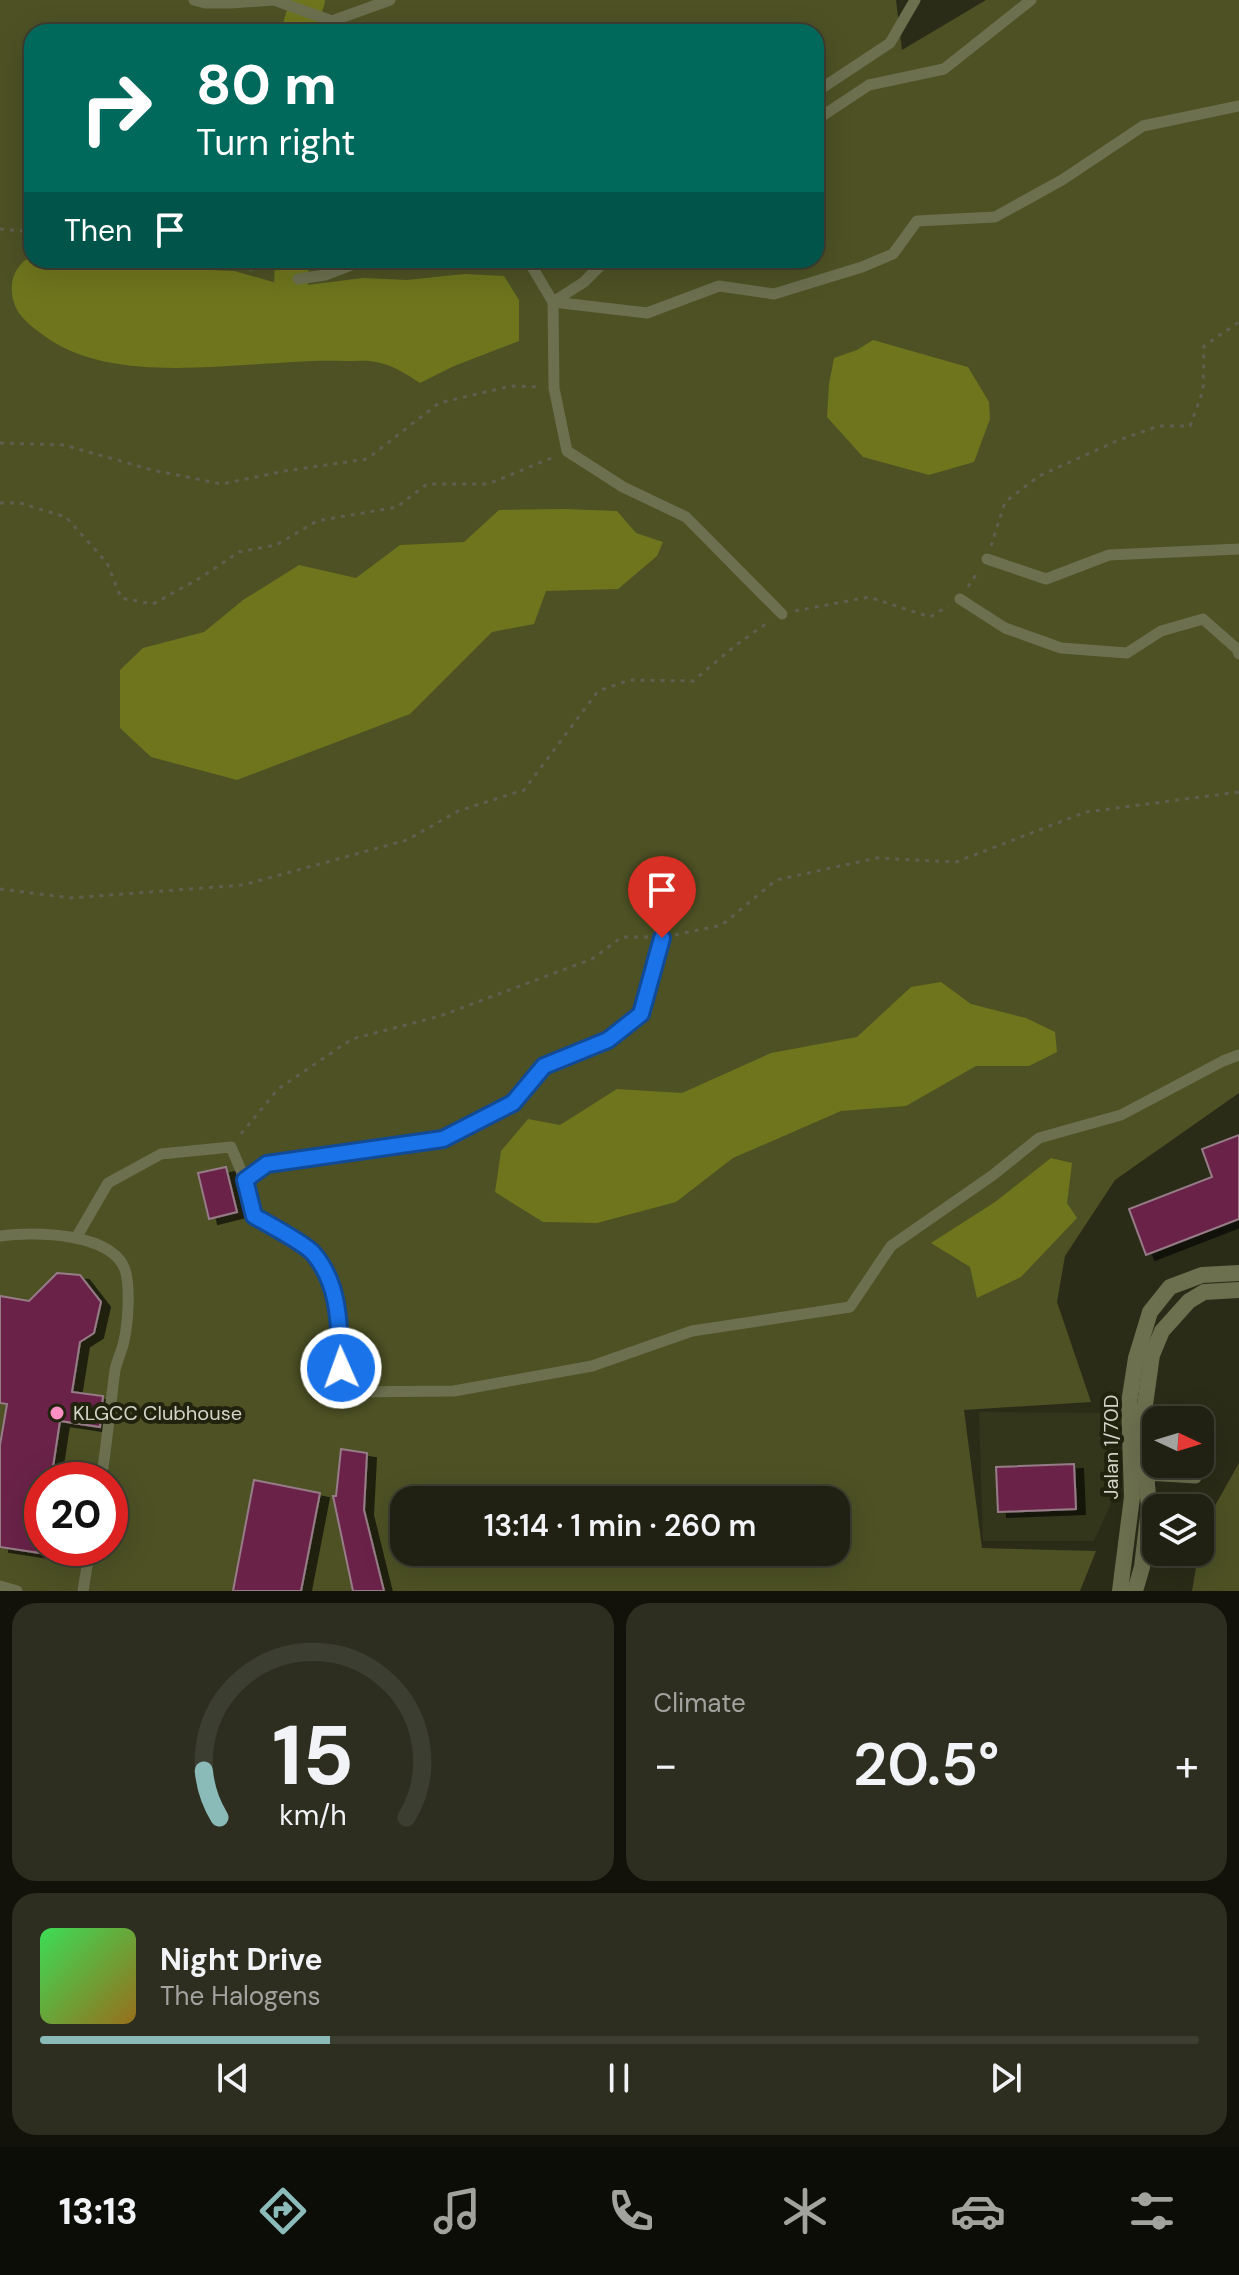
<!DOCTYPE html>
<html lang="en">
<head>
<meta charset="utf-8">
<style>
  body { margin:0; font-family:"DM Sans",sans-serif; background:#2d2e20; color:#f1f3f6; height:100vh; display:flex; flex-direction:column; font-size:30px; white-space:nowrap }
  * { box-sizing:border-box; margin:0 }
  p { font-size:26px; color:#a2a39f }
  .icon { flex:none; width:44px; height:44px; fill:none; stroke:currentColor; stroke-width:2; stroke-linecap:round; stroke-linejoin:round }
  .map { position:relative; height:1591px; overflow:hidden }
  .drawer { display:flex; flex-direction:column; gap:12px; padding:12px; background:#12120a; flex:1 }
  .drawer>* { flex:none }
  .top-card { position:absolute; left:24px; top:24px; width:800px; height:244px; border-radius:24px; box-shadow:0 8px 32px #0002,0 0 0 2px #3d3e32; background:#00695c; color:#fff; overflow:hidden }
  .needle { width:52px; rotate:94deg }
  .tools { position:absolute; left:1142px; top:1406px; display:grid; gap:16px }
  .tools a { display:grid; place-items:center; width:72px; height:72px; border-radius:16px; background:#202112; box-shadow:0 8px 32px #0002,0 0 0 2px #3d3e32; font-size:40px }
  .speed { position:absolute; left:24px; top:1462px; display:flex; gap:16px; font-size:40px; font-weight:700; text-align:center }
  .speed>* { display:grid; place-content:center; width:104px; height:104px; border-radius:50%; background:#202112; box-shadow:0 8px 32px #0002,0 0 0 2px #3d3e32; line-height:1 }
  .speed .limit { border:12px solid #d22; background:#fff; color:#111 }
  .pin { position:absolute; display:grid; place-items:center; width:68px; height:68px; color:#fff; margin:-82px -34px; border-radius:50% 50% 50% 0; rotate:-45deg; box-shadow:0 0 8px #0007 }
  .pin .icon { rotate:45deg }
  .me { position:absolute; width:88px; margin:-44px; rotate:358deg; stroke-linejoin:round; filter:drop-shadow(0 0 6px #0008) }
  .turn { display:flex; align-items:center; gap:28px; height:168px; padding:0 40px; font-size:36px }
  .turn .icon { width:104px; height:104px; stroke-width:2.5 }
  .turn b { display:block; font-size:56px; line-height:68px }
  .then { display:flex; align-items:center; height:76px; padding:0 40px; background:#0003; gap:16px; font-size:30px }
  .big { font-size:60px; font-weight:600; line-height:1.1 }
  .drawer .widget { flex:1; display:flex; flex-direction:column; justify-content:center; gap:12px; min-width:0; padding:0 28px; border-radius:24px; background:#2d2e20 }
  .drawer .dial { align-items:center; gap:0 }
  .dial svg { height:208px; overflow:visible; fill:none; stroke:#3d3e32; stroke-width:7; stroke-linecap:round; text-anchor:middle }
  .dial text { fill:#f1f3f6; stroke:none }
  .song { display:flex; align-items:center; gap:24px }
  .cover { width:96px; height:96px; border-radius:12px; background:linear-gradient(135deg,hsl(130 70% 55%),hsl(40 70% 35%)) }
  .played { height:8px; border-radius:4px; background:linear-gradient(90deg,#8bbbb9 25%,#3d3e32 25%) }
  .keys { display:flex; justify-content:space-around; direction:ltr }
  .heat { display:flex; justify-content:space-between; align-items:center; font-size:44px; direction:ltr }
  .drawer .tiles { flex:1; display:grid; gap:12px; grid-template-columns:1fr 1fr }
  .widget:last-child { grid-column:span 2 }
  .trip { position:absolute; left:390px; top:1486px; width:460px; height:80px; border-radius:24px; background:#202112; box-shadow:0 8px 32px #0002,0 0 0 2px #3d3e32; font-weight:600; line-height:80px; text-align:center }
  .menu { display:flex; height:128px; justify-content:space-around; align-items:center; background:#0d0d07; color:#a2a39f }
  .menu .icon { width:56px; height:56px }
  .menu .selected { color:#8bbbb9 }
  .menu b { font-size:36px; color:#f1f3f6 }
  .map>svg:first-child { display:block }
  .built { fill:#33361a }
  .green { fill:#4d5124; fill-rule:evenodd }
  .water { fill:#6e751d }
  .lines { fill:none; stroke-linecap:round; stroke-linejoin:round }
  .river { stroke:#6e751d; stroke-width:34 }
  .building { fill:#6a2449; stroke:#967c87; stroke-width:2; filter:url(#shadow) }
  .path { stroke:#5e604f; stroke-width:3; stroke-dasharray:4 6; stroke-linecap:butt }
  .service { stroke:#6c704f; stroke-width:11 }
  .minor { stroke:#6c704f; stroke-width:16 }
  .route-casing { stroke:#114b97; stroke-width:20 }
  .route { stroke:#1a73e8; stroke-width:14 }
  .poi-dot { fill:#fc8fc3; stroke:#21230e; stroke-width:3 }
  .labels { text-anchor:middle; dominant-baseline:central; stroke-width:8; stroke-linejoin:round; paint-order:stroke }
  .poi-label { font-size:20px; fill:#d2d4c7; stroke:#21230e; text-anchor:start }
  .street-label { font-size:20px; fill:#d2d4c7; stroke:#21230e }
</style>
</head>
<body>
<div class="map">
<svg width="1239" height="1591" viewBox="0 0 1239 1591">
  <defs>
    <filter id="shadow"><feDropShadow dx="9" dy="5" stdDeviation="0" flood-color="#0009"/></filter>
  </defs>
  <rect width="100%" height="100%" fill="#2a2c18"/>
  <path class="built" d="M 979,1412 L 1111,1413 L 1112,1501 L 1094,1541 L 983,1541 Z"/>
  <g class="green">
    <path d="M 0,0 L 896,0 L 902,50 L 986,0 L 1239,0 L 1239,1093 L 1115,1180 L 1065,1256 L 1057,1302 L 1091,1402 L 964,1410 L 982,1548 L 1096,1551 L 1080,1591 L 0,1591 ZM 32,32 L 816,32 L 816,260 L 32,260 ZM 42,1480 L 110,1480 L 110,1548 L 42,1548 ZM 404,1500 L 836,1500 L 836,1552 L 404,1552 Z"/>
    <path d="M 1239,1463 L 1239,1591 L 1192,1591 L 1203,1527 Z"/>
  </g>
  <g class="water">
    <path d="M 32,256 L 32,260 L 92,260 L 169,268 L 234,271 L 291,287 L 363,278 L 407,280 L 464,274 L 504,276 L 519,300 L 519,341 L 454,366 L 420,383 C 406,374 393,365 376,362 C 367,360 356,361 346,361 C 257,357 121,391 46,337 C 35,329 23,321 16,308 C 7,287 12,266 32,256 Z"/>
    <path d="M 873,340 L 968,367 L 989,402 L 990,419 L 974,462 L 929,475 L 863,457 L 827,417 L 829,384 L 834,358 L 857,350 Z"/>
    <path d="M 564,509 L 617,511 L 636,533 L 663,542 L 657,556 L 618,589 L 546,591 L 534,624 L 492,632 L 410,714 L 237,780 L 151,757 L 120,728 L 120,670 L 143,648 L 204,632 L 243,600 L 299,565 L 356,578 L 400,545 L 464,542 L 499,510 Z"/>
    <path d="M 941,982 L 971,1004 L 1026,1018 L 1055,1032 L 1057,1052 L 1029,1066 L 976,1066 L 906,1106 L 841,1111 L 733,1158 L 676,1202 L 597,1223 L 543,1222 L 495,1192 L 501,1151 L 528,1119 L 560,1125 L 617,1089 L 682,1093 L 771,1053 L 857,1037 L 911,987 Z"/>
    <path d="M 1051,1158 L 1072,1163 L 1067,1203 L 1077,1218 L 1021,1277 L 977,1298 L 970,1267 L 931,1243 L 995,1202 Z"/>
  </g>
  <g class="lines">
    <g class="river">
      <path d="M 298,32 L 308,0"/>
      <path d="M 291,287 L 292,260"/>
    </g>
  </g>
  <g class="building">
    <path d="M 1239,1135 L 1239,1219 L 1146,1255 L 1129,1209 L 1212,1177 L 1202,1149 Z"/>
    <path d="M 226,1167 L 237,1212 L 209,1219 L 198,1173 Z"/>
    <path d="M 57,1273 L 80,1275 L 101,1302 L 94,1333 L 80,1342 L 72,1392 L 103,1396 L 100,1427 L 60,1421 L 51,1480 L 42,1480 L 42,1539 L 40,1553 L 0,1547 L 0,1445 L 7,1404 L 0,1403 L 0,1296 L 29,1301 Z"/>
    <path d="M 341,1449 L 367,1453 L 364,1510 L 384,1591 L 353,1591 L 333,1496 L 336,1496 Z"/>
    <path d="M 1074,1464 L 1076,1509 L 998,1512 L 996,1467 Z"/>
    <path d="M 254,1480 L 320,1493 L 301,1591 L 233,1591 Z"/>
  </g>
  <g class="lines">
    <g class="path">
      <path d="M 0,229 L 32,232"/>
      <path d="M 220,260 L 256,271"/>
      <path d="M 0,443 L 64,445 L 152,470 L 222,484 L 285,471 L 367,459 L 439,403 L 511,386 L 540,387"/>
      <path d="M 0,503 L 20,503 L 66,517 L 107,563 L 121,598 L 153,604 L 200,578 L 239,552 L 276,545 L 317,521 L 397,507 L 427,484 L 488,484 L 554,457"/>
      <path d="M 991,546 L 1005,502 L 1039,476 L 1119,440 L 1159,426 L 1190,426 L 1203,391 L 1204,346 L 1239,322"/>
      <path d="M 968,587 L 979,570"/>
      <path d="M 795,611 L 869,597 L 930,617 L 948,606"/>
      <path d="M 0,889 L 71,898 L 243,885 L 407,840 L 458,811 L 524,790 L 598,691 L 630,680 L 693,681 L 736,645 L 770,621"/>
      <path d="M 675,935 L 722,925 L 776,880 L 877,858 L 956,862 L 1086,812 L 1239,792"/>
      <path d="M 241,1134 L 278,1089 L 352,1039 L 440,1016 L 592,959 L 622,937 L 648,937"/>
    </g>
    <g class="service">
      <path d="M 194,0 L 205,3 L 231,3 L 274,0 L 332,21 L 390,0"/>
      <path d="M 816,92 L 890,43 L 915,0"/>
      <path d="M 816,120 L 869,85 L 944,69 L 1031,0"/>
      <path d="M 528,260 L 553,302 L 554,388 L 567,451 L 623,487 L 686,517 L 782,614"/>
      <path d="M 298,279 L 325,275 L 364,260"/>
      <path d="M 553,302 L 647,313 L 719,286 L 774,294 L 862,267 L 893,254 L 917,221 L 995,217 L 1062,180 L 1143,126 L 1239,106"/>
      <path d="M 553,302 L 584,282 L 606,260"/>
      <path d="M 987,559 L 1046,579 L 1109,555 L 1239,549"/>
      <path d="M 960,599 L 1005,628 L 1061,648 L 1127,653 L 1161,631 L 1203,619 L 1237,649 L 1239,654"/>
      <path d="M 245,1180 L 267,1164 L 443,1139 L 513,1103 L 544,1066 L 608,1040 L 641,1014 L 662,938"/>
      <path d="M 0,1236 C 33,1231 116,1232 126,1273 C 130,1291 128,1323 124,1341 C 122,1351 117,1360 115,1370 C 110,1407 107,1444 101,1480"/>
      <path d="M 76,1238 L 108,1183 L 161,1154 L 231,1147 L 245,1180 L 254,1216 C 268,1225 303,1242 313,1253 C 346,1289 340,1347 342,1392 L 454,1391 L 592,1366 L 692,1331 L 850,1307 L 891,1246 L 993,1175 L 1039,1138 L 1121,1115 L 1223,1061 L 1239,1055"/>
      <path d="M 1146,1475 L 1196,1478"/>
      <path d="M 0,1586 L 17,1591"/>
      <path d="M 83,1591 L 90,1548"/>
    </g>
    <g class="minor">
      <path d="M 1120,1591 L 1132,1497 L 1129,1403 L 1136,1358 L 1150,1312 L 1170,1287 L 1202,1275 L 1239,1273"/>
      <path d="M 1135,1591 L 1142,1567 L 1149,1508 L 1142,1426 L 1152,1355 L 1162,1331 L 1189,1301 L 1204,1292 L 1239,1290"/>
    </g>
  </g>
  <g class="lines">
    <g class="route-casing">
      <path id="route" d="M 341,1368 C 339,1329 341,1285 313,1253 C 304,1243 268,1224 254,1216 L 245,1180 L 267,1164 L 443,1139 L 513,1103 L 544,1066 L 608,1040 L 641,1014 L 662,938"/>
    </g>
    <use href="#route" class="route"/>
  </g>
  <circle class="poi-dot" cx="57" cy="1413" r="8"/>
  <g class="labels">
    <g class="poi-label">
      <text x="73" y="1413">KLGCC Clubhouse</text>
    </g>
    <g class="street-label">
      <text transform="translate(1111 1447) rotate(-90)">Jalan 1/70D</text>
    </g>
  </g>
</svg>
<div class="tools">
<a><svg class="needle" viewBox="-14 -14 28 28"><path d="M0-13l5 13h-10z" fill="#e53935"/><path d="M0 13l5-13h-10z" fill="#a2a39f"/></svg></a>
<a><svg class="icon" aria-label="layers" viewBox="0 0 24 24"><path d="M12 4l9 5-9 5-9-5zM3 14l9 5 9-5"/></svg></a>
</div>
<div class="speed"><div class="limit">20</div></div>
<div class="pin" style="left:662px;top:938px;background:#d93025"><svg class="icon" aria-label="arrive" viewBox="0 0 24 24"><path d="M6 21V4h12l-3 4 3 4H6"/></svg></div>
<svg class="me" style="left:341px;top:1368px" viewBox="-20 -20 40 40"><circle r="17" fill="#1a73e8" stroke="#fff" stroke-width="3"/><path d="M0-11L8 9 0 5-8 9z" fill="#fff"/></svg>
<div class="trip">13:14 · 1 min · 260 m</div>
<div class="top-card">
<div class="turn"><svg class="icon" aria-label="right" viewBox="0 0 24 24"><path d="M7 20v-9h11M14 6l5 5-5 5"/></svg><div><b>80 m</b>Turn right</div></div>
<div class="then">Then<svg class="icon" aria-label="arrive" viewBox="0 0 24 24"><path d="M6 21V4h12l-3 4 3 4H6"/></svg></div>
</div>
</div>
<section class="drawer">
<div class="tiles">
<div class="widget dial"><svg viewBox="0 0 100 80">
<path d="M14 69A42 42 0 1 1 86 69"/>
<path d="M14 69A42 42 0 0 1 8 51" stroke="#8bbbb9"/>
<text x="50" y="56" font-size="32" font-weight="700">15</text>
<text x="50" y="72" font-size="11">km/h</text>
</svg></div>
<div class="widget"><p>Climate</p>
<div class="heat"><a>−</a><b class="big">20.5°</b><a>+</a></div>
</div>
<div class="widget">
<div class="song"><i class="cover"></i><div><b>Night Drive</b><p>The Halogens</p></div></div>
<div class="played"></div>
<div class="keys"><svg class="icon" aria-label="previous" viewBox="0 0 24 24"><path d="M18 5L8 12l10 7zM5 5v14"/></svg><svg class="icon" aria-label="pause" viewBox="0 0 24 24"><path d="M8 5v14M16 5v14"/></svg><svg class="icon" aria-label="next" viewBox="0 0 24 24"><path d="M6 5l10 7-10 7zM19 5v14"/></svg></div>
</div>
</div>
</section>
<nav class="menu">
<b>13:13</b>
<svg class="icon selected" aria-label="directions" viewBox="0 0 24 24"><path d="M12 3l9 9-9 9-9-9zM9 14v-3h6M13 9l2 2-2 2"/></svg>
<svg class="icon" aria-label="music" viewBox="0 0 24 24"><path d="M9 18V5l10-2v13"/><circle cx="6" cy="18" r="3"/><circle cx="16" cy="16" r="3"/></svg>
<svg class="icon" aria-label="phone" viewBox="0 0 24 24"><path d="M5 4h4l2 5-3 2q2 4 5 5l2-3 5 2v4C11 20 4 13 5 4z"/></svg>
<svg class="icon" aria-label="climate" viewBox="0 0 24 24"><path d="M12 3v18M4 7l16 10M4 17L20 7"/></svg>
<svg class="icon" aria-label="car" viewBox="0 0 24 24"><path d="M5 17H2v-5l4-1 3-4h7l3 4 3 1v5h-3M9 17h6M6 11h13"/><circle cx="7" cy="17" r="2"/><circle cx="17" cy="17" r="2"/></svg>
<svg class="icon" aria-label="filters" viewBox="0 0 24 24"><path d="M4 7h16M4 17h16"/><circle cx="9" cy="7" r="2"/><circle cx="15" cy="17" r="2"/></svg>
</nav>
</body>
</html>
